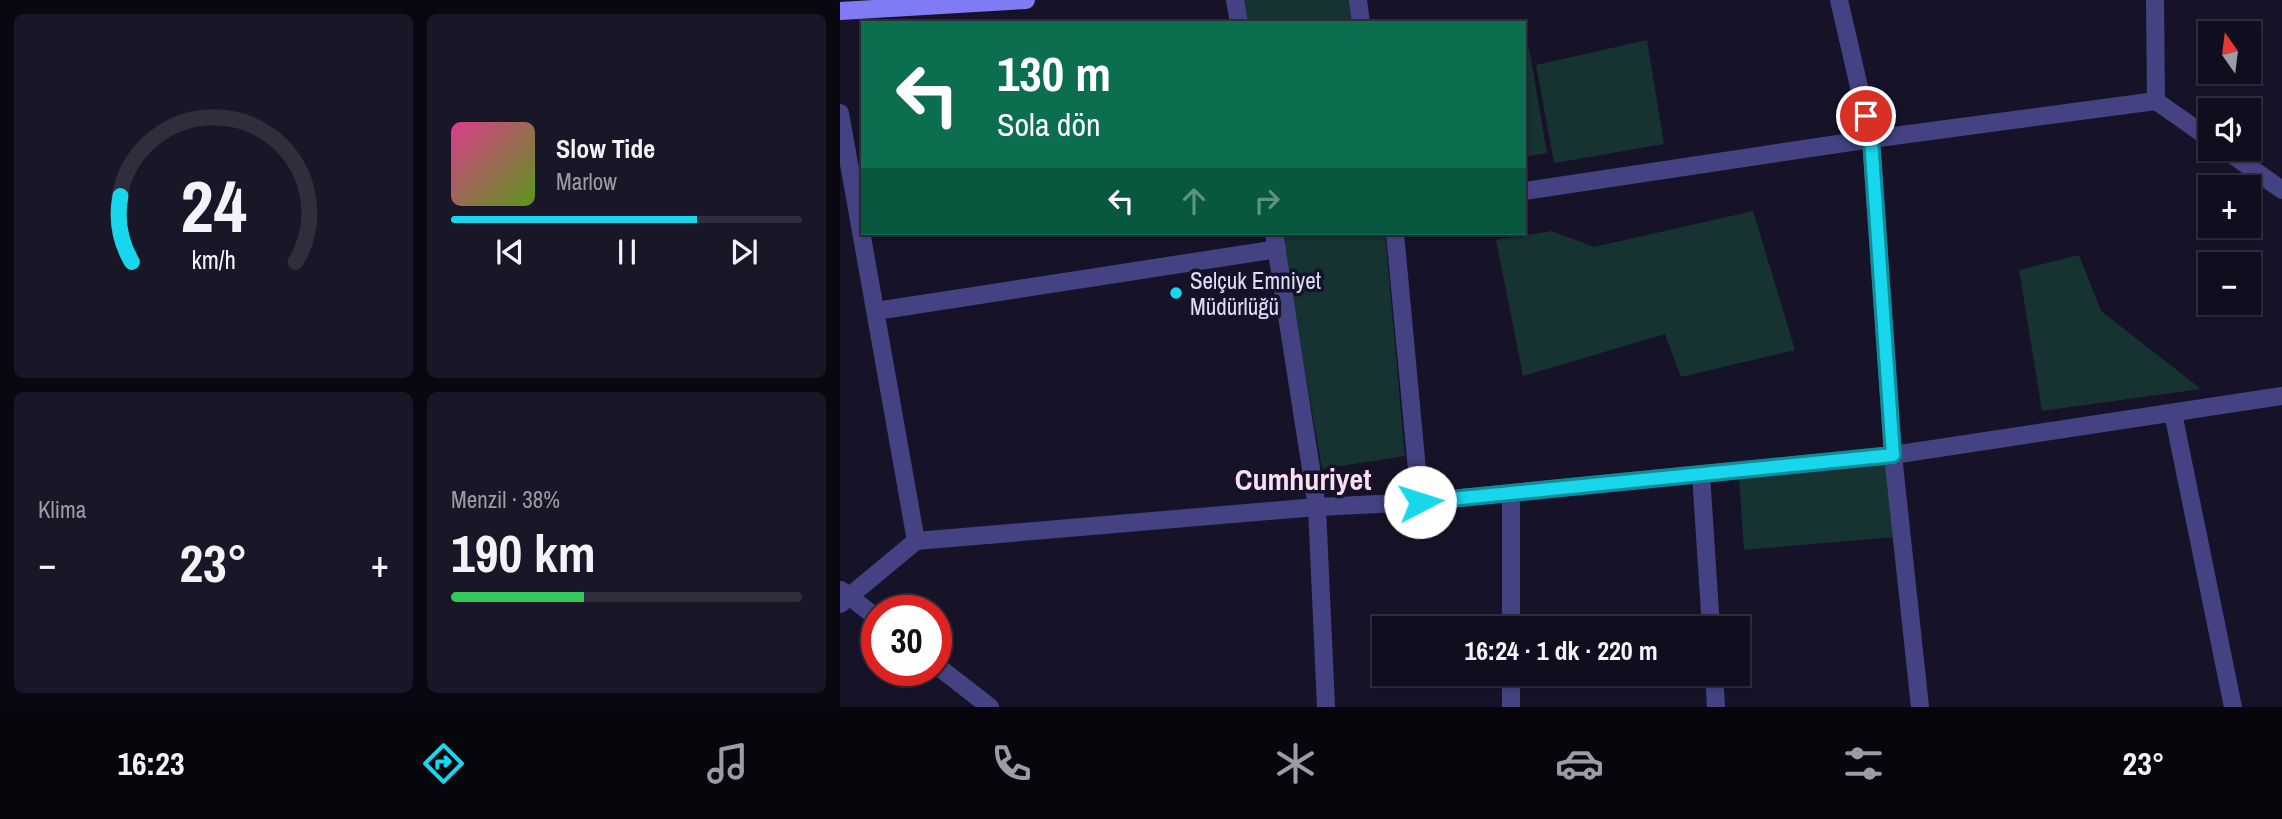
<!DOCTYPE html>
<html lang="tr">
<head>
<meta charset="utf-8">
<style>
  body { margin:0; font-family:"Archivo Narrow",sans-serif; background:#191727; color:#f1f3f6; height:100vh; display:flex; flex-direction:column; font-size:26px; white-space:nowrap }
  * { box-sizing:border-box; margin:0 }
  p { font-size:23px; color:#9c9ca4 }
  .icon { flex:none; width:38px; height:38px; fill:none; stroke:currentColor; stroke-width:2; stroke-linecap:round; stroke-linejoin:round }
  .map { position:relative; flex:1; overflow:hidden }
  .details { display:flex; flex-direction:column; gap:14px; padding:14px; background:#090810; width:840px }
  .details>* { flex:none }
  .top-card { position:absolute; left:21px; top:21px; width:665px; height:214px; border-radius:0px; box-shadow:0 2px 5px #0004,0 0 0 2px #302e3c; background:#0b6e4f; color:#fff; overflow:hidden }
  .needle { width:46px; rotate:346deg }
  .controls { position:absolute; left:1358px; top:21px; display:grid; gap:14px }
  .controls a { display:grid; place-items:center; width:63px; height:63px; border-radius:0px; background:#100e1e; box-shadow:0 2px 5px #0004,0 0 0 2px #302e3c; font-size:35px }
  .speed { position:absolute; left:21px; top:595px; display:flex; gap:14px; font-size:35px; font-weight:700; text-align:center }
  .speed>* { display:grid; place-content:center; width:91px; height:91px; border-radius:50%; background:#100e1e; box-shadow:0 2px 5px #0004,0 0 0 2px #302e3c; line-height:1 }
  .speed .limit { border:10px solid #d22; background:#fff; color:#111 }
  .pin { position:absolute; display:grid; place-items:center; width:60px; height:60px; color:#fff; margin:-30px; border:4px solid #fff; border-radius:50%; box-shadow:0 2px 7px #0007 }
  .me { position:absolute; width:77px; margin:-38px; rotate:85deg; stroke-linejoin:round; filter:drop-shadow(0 0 5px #0008) }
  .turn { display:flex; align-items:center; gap:24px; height:147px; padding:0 21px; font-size:32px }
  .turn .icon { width:91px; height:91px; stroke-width:2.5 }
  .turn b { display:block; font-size:49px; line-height:60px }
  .lanes { display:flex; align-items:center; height:66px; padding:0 21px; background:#0003; justify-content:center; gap:35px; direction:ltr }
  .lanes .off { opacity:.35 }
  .big { font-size:52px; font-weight:800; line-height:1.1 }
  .details .widget { flex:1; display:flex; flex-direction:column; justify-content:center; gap:10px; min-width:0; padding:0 24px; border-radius:10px; background:#191727 }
  .details .dial { align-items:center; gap:0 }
  .dial svg { height:182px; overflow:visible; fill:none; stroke:#302e3c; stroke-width:7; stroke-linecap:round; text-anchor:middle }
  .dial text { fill:#f1f3f6; stroke:none }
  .song { display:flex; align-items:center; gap:21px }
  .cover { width:84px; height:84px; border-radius:10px; background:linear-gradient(135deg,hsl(330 70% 55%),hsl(90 70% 35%)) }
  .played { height:7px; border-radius:4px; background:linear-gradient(90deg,#18d6ec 70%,#302e3c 70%) }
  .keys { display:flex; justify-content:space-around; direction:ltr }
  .heat { display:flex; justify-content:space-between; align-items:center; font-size:38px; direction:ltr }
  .charge { height:10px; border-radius:5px; background:linear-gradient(90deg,#34c759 38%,#302e3c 0) }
  .details .tiles { flex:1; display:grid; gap:14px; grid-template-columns:repeat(2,1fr) }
  .trip { position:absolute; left:532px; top:616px; width:378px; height:70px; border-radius:0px; background:#100e1e; box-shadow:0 2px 5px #0004,0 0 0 2px #302e3c; font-weight:800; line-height:70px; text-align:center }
  .tab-bar { display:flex; height:112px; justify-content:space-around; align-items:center; background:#06060c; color:#9c9ca4 }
  .tab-bar .icon { width:49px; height:49px }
  .tab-bar .current { color:#18d6ec }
  .tab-bar b { font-size:32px; color:#f1f3f6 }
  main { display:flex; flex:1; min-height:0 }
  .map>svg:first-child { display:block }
  .green { fill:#163231 }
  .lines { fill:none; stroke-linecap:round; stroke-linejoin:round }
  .street { stroke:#444283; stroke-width:18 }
  .secondary { stroke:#7f7bf4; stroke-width:18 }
  .route-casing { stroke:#108b99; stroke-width:18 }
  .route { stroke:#18d6ec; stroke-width:12 }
  .poi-dot { fill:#18d6ec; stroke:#161328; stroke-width:2.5 }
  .labels { text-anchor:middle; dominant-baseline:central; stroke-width:7; stroke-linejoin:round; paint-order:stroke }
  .poi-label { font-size:23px; fill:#e0ddfc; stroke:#161328; text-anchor:start }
  .district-label { font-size:30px; font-weight:bold; fill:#fcdef1; stroke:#161328 }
</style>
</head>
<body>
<main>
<section class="details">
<div class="tiles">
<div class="widget dial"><svg viewBox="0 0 100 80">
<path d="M14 69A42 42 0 1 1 86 69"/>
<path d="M14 69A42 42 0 0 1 9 40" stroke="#18d6ec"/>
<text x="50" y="56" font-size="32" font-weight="700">24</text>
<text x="50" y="72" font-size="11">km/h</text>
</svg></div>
<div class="widget">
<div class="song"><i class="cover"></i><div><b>Slow Tide</b><p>Marlow</p></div></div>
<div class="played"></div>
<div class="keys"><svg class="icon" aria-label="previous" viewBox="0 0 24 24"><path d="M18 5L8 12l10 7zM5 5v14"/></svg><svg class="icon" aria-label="pause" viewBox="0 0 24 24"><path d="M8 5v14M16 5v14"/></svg><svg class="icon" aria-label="next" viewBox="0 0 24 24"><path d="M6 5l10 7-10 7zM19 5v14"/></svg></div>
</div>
<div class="widget"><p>Klima</p>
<div class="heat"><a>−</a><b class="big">23°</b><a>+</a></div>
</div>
<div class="widget"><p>Menzil · 38%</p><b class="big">190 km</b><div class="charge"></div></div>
</div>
</section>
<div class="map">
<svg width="1442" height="707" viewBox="0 0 1442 707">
  <rect width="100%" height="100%" fill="#161328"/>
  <g class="green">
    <path d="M 402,0 L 511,0 L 514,23 L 406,23 Z"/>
    <path d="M 807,40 L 824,144 L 714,163 L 696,65 Z"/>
    <path d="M 689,48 L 707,153 L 684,157 L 684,49 Z"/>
    <path d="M 913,211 L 955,350 L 841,377 L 825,334 L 683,376 L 656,240 L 712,231 L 754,247 Z"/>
    <path d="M 441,233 L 545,233 L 565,456 L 482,469 Z"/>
    <path d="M 1239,255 L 1261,311 L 1361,389 L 1202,411 L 1179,270 Z"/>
    <path d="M 1047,460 L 1055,537 L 904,550 L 899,478 Z"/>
  </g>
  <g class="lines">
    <g class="street">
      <path d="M 395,0 L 399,23"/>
      <path d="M 518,0 L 521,23"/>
      <path d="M 999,0 L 1031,139 L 1053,455 L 1080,707"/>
      <path d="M 1316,101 L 1370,139"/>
      <path d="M 0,113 L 76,541 L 0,604"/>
      <path d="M 1384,149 L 1442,190"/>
      <path d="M 684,191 L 1031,139 L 1316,101 L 1315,0"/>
      <path d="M 434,233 L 477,507 L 486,707"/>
      <path d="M 555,233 L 580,502"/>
      <path d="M 36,311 L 437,249"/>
      <path d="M 1333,413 L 1393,707"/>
      <path d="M 861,474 L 871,628"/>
      <path d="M 76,541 L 477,507 L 580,502 L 1053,455 L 1442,396"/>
      <path d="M 1,590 L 37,618"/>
      <path d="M 671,628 L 671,493"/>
      <path d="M 96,665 L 150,707"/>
      <path d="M 874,674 L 876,707"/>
      <path d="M 671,707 L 671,674"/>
    </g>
    <path class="secondary" d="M 0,11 L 186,0"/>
  </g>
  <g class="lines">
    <g class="route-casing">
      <path id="route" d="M 580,502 L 1053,455 L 1031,139 L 1026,116"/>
    </g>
    <use href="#route" class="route"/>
  </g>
  <circle class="poi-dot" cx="336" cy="293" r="7"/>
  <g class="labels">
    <g class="poi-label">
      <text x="350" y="280">Selçuk Emniyet<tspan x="350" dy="26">Müdürlüğü</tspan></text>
    </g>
    <g class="district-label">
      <text x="463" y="479">Cumhuriyet</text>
    </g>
  </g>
</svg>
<div class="controls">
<a><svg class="needle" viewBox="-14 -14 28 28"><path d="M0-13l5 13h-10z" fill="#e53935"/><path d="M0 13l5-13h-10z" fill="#9c9ca4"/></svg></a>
<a><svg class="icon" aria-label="sound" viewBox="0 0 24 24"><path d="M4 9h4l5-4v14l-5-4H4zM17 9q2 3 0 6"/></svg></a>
<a>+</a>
<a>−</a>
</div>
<div class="speed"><div class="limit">30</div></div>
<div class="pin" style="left:1026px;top:116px;background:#d93025"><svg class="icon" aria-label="arrive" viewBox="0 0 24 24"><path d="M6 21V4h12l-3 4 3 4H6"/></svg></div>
<svg class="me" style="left:580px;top:502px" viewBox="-20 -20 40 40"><circle r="19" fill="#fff"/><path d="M0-13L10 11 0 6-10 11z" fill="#18d6ec"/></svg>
<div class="trip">16:24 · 1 dk · 220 m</div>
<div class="top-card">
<div class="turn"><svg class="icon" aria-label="left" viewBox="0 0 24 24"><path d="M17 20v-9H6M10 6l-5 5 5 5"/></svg><div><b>130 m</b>Sola dön</div></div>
<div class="lanes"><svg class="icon" aria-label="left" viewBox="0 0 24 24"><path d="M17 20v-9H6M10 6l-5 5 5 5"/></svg><svg class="icon off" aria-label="ahead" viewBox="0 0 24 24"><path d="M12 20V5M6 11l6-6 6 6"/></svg><svg class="icon off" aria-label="right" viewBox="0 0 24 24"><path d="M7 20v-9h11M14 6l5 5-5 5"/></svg></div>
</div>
</div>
</main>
<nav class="tab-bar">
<b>16:23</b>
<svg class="icon current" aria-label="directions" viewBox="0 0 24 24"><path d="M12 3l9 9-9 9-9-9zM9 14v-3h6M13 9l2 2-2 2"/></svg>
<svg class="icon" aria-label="music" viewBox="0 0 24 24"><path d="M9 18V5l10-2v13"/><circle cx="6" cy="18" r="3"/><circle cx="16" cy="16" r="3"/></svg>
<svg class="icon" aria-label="phone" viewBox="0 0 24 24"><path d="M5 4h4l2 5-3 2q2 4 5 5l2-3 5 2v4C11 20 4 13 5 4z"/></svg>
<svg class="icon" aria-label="climate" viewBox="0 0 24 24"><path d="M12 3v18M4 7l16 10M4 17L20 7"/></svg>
<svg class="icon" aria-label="car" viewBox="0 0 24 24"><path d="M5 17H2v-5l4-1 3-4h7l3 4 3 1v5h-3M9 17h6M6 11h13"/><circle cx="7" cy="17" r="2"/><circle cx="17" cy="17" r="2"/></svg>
<svg class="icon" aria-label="filters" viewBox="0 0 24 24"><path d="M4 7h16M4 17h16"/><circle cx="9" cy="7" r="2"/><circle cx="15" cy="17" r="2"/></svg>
<b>23°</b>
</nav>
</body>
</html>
